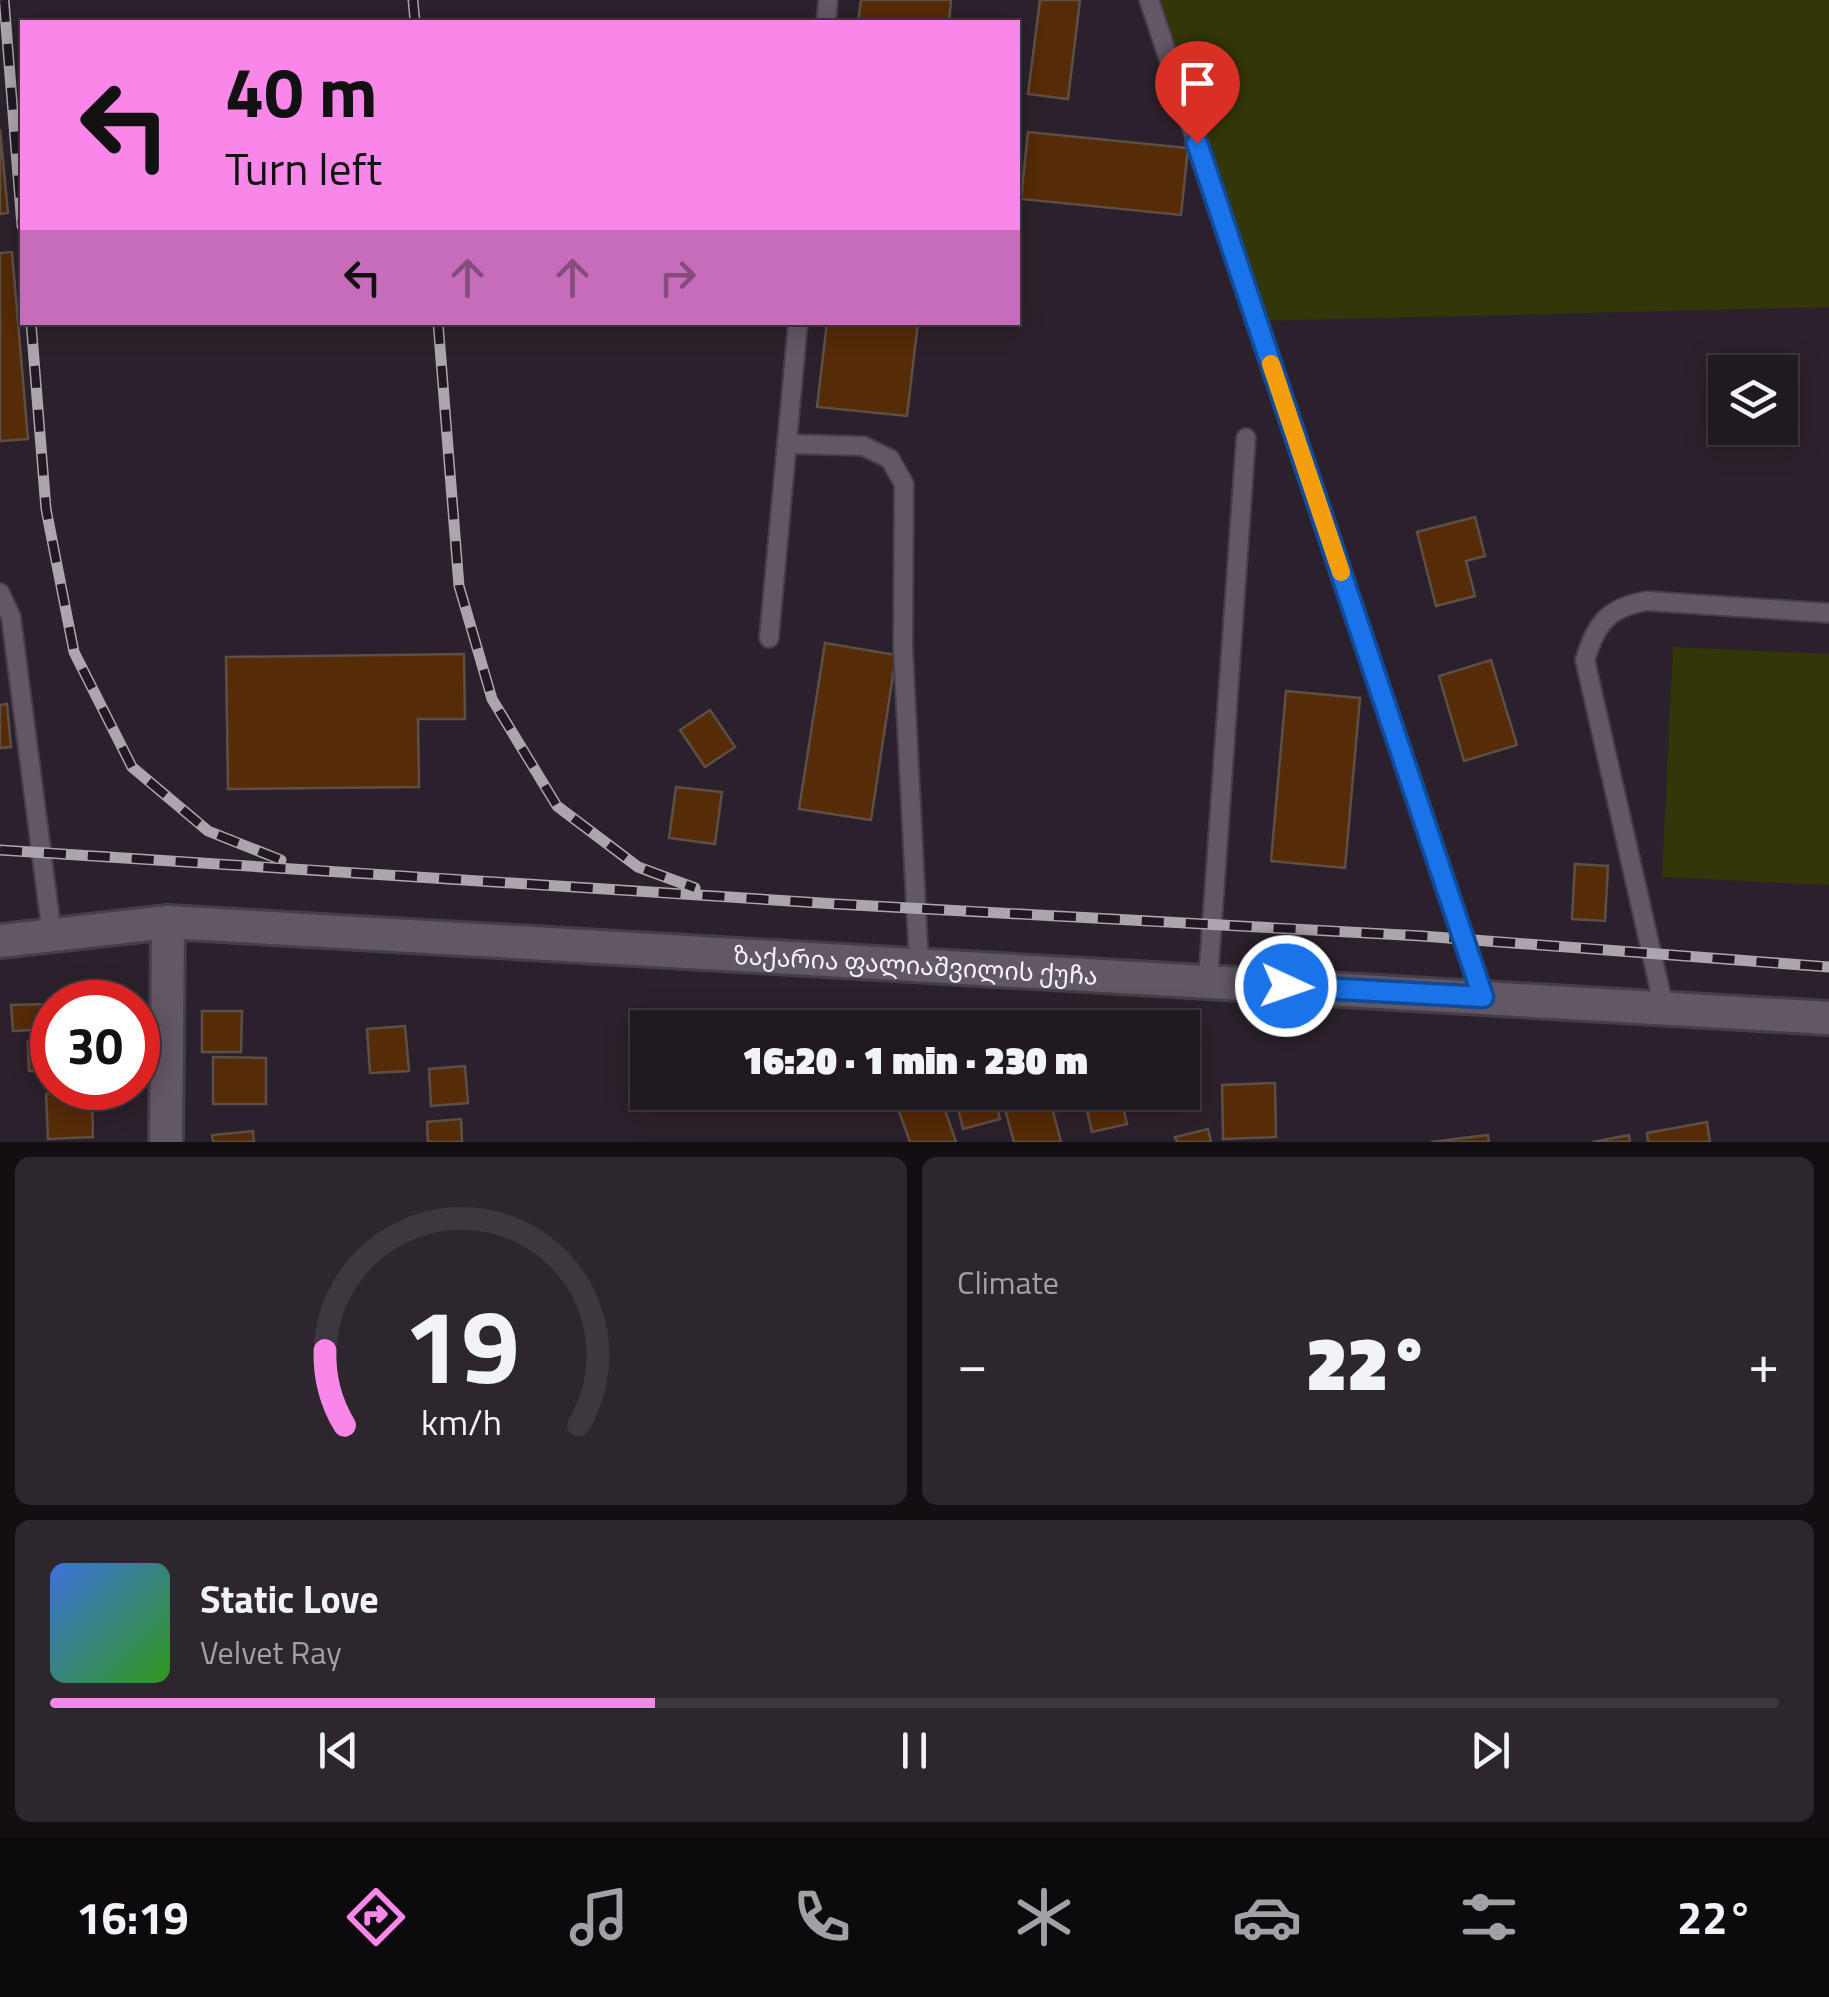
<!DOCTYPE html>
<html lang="en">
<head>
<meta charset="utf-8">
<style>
  body { margin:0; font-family:"Titillium Web","Noto Sans Georgian",sans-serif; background:#2d262e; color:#f1f3f6; height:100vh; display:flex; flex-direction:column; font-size:38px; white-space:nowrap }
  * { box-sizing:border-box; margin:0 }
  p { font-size:32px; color:#a2a0a5 }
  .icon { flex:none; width:55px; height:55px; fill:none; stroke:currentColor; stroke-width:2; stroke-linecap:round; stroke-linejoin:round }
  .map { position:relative; height:1142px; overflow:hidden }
  .drawer { display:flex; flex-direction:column; gap:15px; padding:15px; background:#120e12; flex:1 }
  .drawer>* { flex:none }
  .guide { position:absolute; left:20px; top:20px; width:1000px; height:305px; border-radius:0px; box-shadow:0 5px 25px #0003,0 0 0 2px #3d383f; background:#f987e9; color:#111; overflow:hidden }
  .controls { position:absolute; left:1708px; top:355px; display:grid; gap:20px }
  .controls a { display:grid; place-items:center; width:90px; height:90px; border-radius:0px; background:#201921; box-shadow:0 5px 25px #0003,0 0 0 2px #3d383f; font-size:50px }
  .speed { position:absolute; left:30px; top:980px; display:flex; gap:20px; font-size:50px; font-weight:700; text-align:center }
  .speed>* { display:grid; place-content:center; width:130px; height:130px; border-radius:50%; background:#201921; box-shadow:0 5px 25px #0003,0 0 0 2px #3d383f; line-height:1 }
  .speed .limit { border:15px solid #d22; background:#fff; color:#111 }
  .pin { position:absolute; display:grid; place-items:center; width:85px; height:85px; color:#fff; margin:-102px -42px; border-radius:50% 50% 50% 0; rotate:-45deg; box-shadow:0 0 10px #0007 }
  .pin .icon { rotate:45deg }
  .me { position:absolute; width:110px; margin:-55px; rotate:93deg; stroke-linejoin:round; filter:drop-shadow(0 0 8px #0008) }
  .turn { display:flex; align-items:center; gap:35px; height:210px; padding:0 40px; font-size:45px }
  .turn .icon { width:130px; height:130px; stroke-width:2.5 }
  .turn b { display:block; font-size:70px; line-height:85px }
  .lanes { display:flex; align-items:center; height:95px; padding:0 40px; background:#0003; justify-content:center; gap:50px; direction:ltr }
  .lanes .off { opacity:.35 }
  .big { font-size:75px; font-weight:800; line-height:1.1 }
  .drawer .card { flex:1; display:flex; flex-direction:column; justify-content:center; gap:15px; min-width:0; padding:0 35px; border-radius:15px; background:#2d262e }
  .drawer .dial { align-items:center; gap:0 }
  .dial svg { height:260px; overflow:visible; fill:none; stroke:#3d383f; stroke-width:7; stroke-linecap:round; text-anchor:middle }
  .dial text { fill:#f1f3f6; stroke:none }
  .song { display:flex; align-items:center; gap:30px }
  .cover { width:120px; height:120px; border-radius:15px; background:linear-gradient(135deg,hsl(220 70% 55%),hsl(110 70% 35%)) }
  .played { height:10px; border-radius:5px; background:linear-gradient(90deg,#f987e9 35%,#3d383f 35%) }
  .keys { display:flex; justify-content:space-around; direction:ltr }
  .heat { display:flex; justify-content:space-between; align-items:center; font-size:55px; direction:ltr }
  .drawer .tiles { flex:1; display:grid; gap:15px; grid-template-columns:1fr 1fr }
  .card:last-child { grid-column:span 2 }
  .trip { position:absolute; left:630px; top:1010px; width:570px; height:100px; border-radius:0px; background:#201921; box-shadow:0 5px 25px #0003,0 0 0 2px #3d383f; font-weight:800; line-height:100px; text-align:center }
  .dock { display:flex; height:160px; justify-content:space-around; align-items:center; background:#0d0a0d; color:#a2a0a5 }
  .dock .icon { width:70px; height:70px }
  .dock .active { color:#f987e9 }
  .dock b { font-size:45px; color:#f1f3f6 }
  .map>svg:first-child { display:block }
  .green { fill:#333608 }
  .building { fill:#552b08; stroke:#5e4f46; stroke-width:2.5 }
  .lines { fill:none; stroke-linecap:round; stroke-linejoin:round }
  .service-casing { stroke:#453e47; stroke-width:22 }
  .minor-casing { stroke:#453e47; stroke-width:38 }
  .service { stroke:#625764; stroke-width:18 }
  .minor { stroke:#625764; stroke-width:32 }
  .rail-casing { stroke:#ada5ae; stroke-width:11 }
  .rail { stroke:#211823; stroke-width:8; stroke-dasharray:22; stroke-linecap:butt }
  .route-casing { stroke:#114b97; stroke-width:25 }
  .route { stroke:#1a73e8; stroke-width:18 }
  .slow { stroke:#f59e0b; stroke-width:18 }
  .labels { text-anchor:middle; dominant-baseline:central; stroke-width:10; stroke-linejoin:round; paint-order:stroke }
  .street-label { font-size:25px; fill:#f8f1f9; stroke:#211823 }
</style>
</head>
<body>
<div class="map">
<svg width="1829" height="1142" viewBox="0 0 1829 1142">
  <rect width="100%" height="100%" fill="#2b212c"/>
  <g class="green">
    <path d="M 1149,0 L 1829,0 L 1829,307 L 1257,321 Z"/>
    <path d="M 1673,647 L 1829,654 L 1829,885 L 1662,877 Z"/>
  </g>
  <g class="building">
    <path d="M 861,0 L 951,0 L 949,22 L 858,22 Z"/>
    <path d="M 1040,0 L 1080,0 L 1068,99 L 1028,94 Z"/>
    <path d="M 0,129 L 8,213 L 0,214 Z"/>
    <path d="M 1028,132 L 1188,148 L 1181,215 L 1021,199 Z"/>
    <path d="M 12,252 L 28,439 L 0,441 L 0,253 Z"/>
    <path d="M 827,322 L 918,322 L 907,416 L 817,407 Z"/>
    <path d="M 1475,517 L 1485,556 L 1466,561 L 1475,596 L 1436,606 L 1417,532 Z"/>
    <path d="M 825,643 L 896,655 L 871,820 L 799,809 Z"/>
    <path d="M 464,654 L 465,719 L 418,719 L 419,787 L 228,789 L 226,657 Z"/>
    <path d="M 1491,660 L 1517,745 L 1464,761 L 1439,676 Z"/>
    <path d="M 1286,691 L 1360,698 L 1345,868 L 1271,861 Z"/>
    <path d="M 7,704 L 11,747 L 0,748 L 0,705 Z"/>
    <path d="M 710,710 L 735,747 L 705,767 L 680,730 Z"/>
    <path d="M 676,787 L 722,792 L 715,844 L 669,838 Z"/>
    <path d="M 1575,864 L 1608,866 L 1605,921 L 1572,919 Z"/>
    <path d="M 48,1004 L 49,1029 L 13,1031 L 11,1005 Z"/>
    <path d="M 202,1011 L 242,1011 L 241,1052 L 202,1052 Z"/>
    <path d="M 405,1026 L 409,1071 L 370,1073 L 367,1029 Z"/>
    <path d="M 52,1041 L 52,1071 L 29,1071 L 28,1042 Z"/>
    <path d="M 213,1057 L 266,1058 L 266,1104 L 213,1104 Z"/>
    <path d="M 465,1066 L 468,1103 L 431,1106 L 429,1069 Z"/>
    <path d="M 1275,1083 L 1276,1137 L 1223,1139 L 1222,1085 Z"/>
    <path d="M 92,1092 L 93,1137 L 48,1139 L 46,1094 Z"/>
    <path d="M 892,1092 L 939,1092 L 956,1142 L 910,1142 Z"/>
    <path d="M 954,1092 L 993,1092 L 1000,1119 L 963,1129 Z"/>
    <path d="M 1011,1092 L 1048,1092 L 1061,1142 L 1014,1142 L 1001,1095 Z"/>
    <path d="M 1120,1094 L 1127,1124 L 1092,1132 L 1085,1102 Z"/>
    <path d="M 461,1119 L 462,1142 L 428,1142 L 427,1122 Z"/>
    <path d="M 1707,1122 L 1710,1142 L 1648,1142 L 1647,1133 Z"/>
    <path d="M 1208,1129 L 1211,1142 L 1177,1142 L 1175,1137 Z"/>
    <path d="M 253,1131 L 254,1142 L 213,1142 L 212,1135 Z"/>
    <path d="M 1488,1135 L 1489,1142 L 1431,1142 Z"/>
    <path d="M 1629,1135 L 1630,1142 L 1593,1142 Z"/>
  </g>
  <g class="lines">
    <g class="service-casing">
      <g id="service">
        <path d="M 1149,0 L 1483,997"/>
        <path d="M 826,22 L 828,0"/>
        <path d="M 787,444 L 863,446 L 890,459 L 904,484 L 903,648 L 919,965"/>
        <path d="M 0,593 L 11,617 L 52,935"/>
        <path d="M 769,638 L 798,322"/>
        <path d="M 1208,981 L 1246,438"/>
        <path d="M 1664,1008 L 1585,660 C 1596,623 1609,607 1647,601 L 1829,613"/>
      </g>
    </g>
    <g class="minor-casing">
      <g id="minor">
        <path id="s1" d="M 0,941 L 168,922 L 1829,1018"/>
        <path d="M 166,1142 L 168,922"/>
      </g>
    </g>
    <use href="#service" class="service"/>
    <use href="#minor" class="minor"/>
    <g class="rail-casing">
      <g id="rail">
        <path d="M 4,0 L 22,226"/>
        <path d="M 413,0 L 415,22"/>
        <path d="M 31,322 L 46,509 L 74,652 L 132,767 L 208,831 L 281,860"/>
        <path d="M 438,322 L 459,586 L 492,699 L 557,806 L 638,867 L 695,888"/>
        <path d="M 0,850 L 836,904 L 1422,936 L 1829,967"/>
      </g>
    </g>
    <use href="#rail" class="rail"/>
  </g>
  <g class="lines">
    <g class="route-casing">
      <path id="route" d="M 1197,143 L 1483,997 L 1286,986"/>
    </g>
    <use href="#route" class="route"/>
    <path class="slow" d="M 1271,364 L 1341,572"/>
  </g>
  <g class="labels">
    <g class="street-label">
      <text stroke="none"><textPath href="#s1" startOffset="918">ზაქარია ფალიაშვილის ქუჩა</textPath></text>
    </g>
  </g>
</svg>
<div class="controls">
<a><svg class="icon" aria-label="layers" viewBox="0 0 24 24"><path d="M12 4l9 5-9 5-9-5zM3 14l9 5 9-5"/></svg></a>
</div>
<div class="speed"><div class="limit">30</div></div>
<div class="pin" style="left:1197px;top:143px;background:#d93025"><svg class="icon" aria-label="arrive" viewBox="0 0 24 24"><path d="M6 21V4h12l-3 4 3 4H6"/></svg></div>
<svg class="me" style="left:1286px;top:986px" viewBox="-20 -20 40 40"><circle r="17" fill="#1a73e8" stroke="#fff" stroke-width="3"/><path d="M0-11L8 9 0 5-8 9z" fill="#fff"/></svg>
<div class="trip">16:20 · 1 min · 230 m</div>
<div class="guide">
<div class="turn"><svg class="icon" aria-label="left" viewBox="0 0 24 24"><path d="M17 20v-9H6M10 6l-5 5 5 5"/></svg><div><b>40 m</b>Turn left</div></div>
<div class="lanes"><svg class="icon" aria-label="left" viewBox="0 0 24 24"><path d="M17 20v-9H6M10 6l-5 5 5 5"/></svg><svg class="icon off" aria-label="ahead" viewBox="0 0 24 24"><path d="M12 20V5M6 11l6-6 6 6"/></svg><svg class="icon off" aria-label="ahead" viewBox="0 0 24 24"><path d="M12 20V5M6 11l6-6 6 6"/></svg><svg class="icon off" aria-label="right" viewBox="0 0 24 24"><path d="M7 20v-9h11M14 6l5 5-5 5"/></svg></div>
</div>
</div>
<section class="drawer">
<div class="tiles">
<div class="card dial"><svg viewBox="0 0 100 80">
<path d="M14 69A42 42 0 1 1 86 69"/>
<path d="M14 69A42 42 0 0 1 8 46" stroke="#f987e9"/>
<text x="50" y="56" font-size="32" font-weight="700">19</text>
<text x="50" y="72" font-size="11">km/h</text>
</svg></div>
<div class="card"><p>Climate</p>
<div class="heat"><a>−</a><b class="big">22°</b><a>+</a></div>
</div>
<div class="card">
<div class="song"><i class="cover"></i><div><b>Static Love</b><p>Velvet Ray</p></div></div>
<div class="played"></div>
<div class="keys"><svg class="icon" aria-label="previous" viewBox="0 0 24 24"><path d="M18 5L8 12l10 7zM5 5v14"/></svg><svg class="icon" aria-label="pause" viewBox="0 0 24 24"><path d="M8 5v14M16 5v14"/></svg><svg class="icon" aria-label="next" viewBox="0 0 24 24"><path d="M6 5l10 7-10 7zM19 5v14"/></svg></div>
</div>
</div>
</section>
<nav class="dock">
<b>16:19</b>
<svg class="icon active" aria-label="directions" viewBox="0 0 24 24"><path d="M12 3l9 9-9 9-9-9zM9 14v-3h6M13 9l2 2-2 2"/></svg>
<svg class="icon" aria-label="music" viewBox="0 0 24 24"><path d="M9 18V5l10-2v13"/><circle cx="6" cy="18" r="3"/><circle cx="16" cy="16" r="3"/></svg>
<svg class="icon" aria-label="phone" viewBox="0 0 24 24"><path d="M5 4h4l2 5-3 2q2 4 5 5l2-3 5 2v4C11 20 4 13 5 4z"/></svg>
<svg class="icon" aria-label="climate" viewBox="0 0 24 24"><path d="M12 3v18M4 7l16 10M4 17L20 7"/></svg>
<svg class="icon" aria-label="car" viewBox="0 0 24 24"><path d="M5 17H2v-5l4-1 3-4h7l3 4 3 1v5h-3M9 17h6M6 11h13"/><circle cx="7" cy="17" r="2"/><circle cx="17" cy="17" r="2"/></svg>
<svg class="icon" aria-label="filters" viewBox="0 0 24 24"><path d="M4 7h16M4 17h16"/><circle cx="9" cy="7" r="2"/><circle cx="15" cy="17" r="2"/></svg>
<b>22°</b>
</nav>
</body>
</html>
